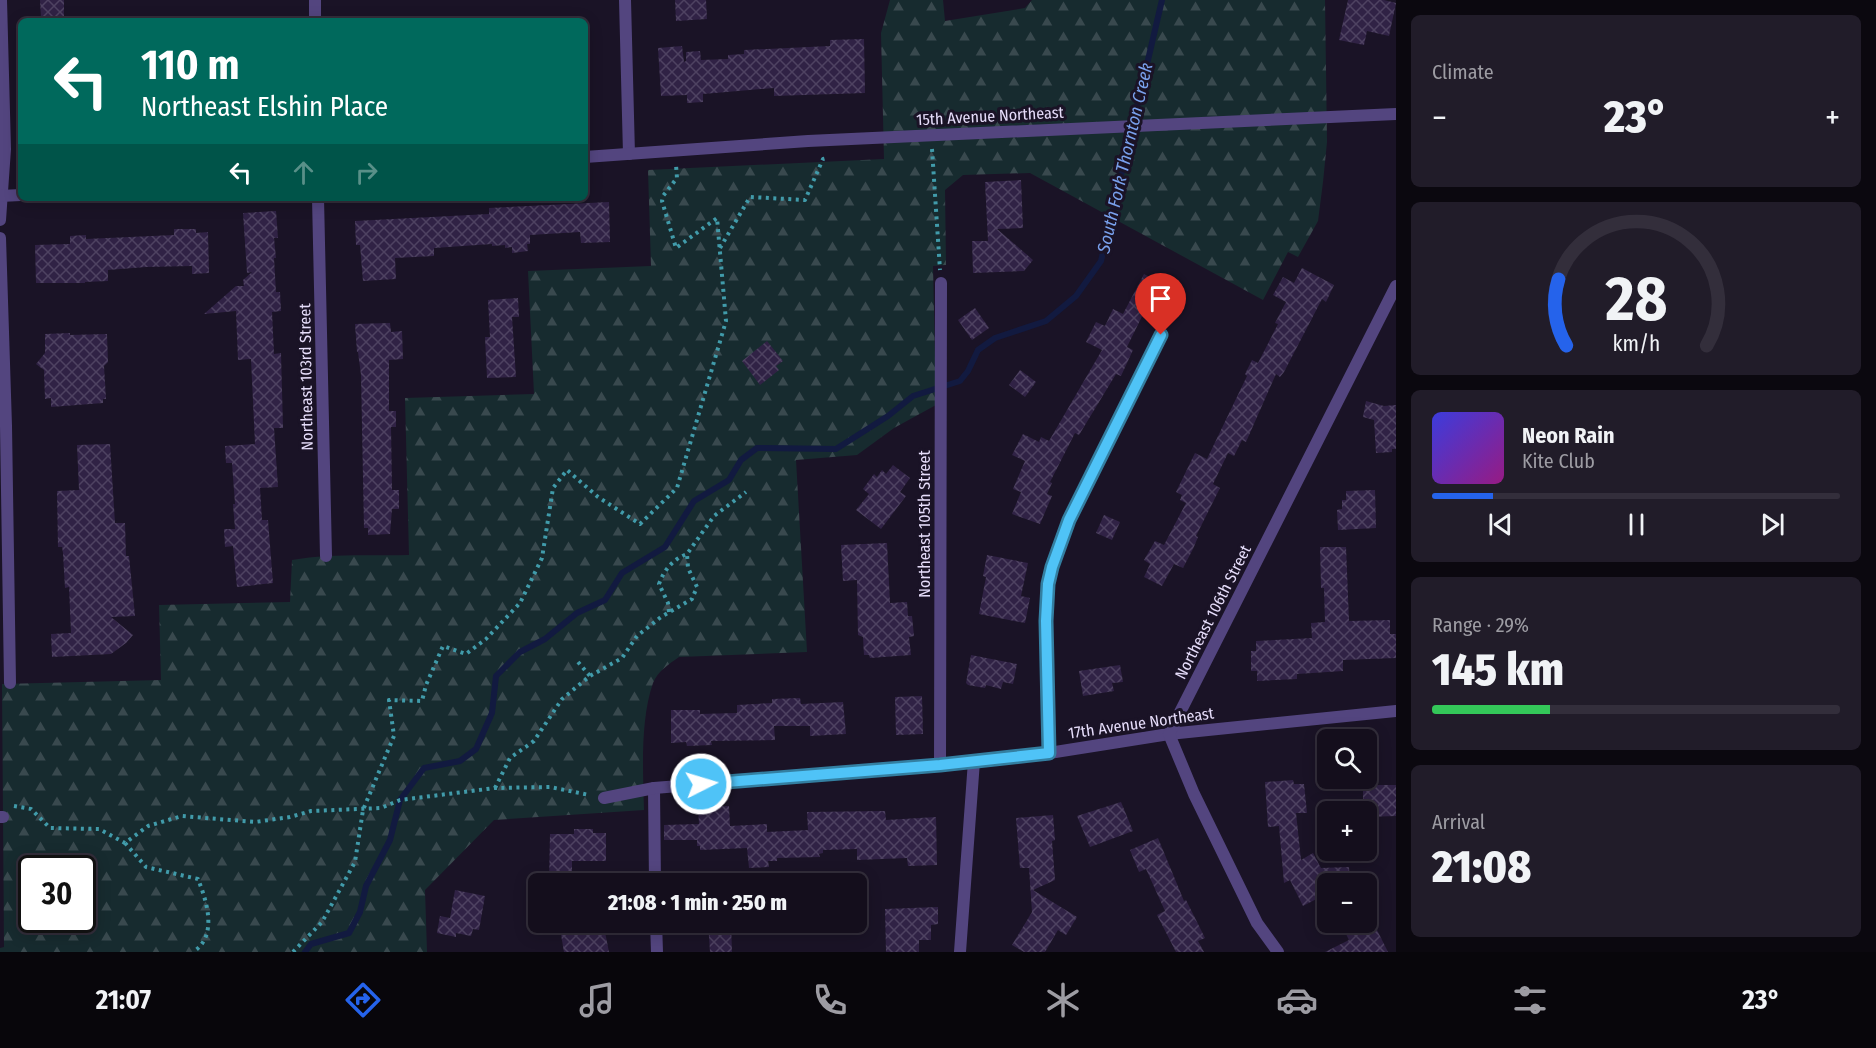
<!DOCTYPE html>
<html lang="en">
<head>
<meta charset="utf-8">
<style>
  body { margin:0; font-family:"Fira Sans Condensed",sans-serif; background:#211c29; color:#f1f3f6; height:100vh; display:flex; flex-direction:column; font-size:22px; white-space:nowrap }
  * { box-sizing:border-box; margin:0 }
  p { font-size:20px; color:#9d9ca3 }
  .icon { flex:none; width:33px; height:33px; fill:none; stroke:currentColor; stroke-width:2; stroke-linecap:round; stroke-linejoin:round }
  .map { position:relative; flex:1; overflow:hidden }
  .panel { display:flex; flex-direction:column; gap:15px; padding:15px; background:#0b080f; width:480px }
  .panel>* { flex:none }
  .guide { position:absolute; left:18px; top:18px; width:570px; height:183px; border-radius:9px; box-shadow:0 3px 15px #0003,0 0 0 2px #332e3b; background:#00695c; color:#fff; overflow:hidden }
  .tools { position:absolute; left:1317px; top:729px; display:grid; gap:12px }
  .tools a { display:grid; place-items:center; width:60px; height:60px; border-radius:9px; background:#140e1c; box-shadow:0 3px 15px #0003,0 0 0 2px #332e3b; font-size:30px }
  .speed { position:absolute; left:18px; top:855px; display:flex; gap:12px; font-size:30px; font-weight:700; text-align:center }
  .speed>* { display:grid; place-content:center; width:78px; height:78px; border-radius:50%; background:#140e1c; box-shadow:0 3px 15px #0003,0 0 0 2px #332e3b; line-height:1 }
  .speed .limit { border:3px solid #111; border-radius:9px; background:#fff; color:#111 }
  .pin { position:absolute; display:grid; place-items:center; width:51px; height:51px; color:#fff; margin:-62px -26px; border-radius:50% 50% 50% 0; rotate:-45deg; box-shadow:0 0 6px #0007 }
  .pin .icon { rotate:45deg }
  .me { position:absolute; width:66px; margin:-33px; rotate:85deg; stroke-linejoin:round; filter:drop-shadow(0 0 4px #0008) }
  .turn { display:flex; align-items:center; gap:21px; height:126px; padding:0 24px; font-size:27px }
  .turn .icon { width:78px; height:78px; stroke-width:2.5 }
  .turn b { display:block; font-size:42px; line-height:51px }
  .lanes { display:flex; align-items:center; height:57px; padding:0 24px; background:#0003; justify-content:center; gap:30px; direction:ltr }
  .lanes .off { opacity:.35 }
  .big { font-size:45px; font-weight:800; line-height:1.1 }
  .panel .card { flex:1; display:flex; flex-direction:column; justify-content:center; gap:9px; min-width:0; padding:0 21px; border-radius:9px; background:#211c29 }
  .panel .dial { align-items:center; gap:0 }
  .dial svg { height:156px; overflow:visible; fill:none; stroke:#332e3b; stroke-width:7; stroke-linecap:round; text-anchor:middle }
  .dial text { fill:#f1f3f6; stroke:none }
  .song { display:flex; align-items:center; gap:18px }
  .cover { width:72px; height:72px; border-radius:9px; background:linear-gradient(135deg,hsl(240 70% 55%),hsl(310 70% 35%)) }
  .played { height:6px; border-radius:3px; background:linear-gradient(90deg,#2563eb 15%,#332e3b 15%) }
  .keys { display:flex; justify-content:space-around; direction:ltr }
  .heat { display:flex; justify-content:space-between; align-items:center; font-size:33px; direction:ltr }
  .charge { height:9px; border-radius:4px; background:linear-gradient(90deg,#34c759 29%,#332e3b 0) }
  .trip { position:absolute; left:528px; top:873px; width:339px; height:60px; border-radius:9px; background:#140e1c; box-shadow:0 3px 15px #0003,0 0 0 2px #332e3b; font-weight:800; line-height:60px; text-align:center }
  .tabs { display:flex; height:96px; justify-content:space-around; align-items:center; background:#08060b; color:#9d9ca3 }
  .tabs .icon { width:42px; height:42px }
  .tabs .on { color:#2563eb }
  .tabs b { font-size:27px; color:#f1f3f6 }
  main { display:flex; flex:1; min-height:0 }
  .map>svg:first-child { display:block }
  .forest { fill:url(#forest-firs); fill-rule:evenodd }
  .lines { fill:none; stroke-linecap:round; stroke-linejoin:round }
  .stream { stroke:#121a40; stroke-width:6 }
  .building { fill:url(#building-cross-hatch) }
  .path { stroke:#419baa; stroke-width:4; stroke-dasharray:3 4.5; stroke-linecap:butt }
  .minor { stroke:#53457f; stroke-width:12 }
  .tertiary { stroke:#53457f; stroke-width:12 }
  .route-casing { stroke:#337fa1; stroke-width:15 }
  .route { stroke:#4fc3f7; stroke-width:10 }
  .labels { text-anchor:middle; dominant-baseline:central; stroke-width:6; stroke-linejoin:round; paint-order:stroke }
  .street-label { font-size:16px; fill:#e6ddfa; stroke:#1a1326 }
  .water-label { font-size:18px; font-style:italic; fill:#79a0ec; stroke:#1a1326 }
</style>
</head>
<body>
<main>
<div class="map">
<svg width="1396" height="952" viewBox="0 0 1396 952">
  <defs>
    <pattern id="forest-firs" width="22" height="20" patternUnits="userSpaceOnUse" patternTransform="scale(1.5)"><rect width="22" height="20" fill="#172b2f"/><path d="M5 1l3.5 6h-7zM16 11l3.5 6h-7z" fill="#39494e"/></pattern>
    <pattern id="building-cross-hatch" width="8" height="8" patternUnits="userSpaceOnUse" patternTransform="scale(1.5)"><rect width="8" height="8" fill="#302245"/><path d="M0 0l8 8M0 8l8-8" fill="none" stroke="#4e4261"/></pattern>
  </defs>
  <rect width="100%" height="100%" fill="#1a1326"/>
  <path class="forest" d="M 890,0 L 943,0 L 945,21 L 1025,8 L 1032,0 L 1325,0 L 1327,142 L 1323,182 L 1318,221 L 1298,257 L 1288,252 L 1263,300 L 1030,173 L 963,175 L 945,190 L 946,265 L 933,266 L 936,405 L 894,428 L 857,455 L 796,460 L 807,652 L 679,657 C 669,664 658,671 653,683 C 640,720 643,772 644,810 L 494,820 L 425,890 L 427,952 L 0,952 L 0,948 L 4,947 L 2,684 L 161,680 L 159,605 L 290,602 L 292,560 C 329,553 371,556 409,555 L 405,398 L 534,394 L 528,271 L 651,266 L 648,170 L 884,159 L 881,33 ZM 32,868 L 82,868 L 82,920 L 32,920 Z"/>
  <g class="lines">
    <path class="stream" d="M 305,952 L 311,944 L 349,933 L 360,912 L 366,886 L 390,840 L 400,800 L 424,768 L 460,761 L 476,749 L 492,713 L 496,676 L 520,652 L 545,639 L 577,613 L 605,600 L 622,573 L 665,547 L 694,501 L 729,480 L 741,460 L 757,448 L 836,449 L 888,416 L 913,396 L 960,381 L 968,371 L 978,350 L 995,338 L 1046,321 L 1076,296 L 1101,261 L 1162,0"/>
  </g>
  <g class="building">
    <path d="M 40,0 L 64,0 L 64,16 L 41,17 Z"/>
    <path d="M 675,0 L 706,0 L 707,19 L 676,21 Z"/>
    <path d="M 1348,0 L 1384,0 L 1396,3 L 1389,36 L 1367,31 L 1364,45 L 1339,40 Z"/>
    <path d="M 864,39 L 865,93 L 774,96 L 774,88 L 703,94 L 703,102 L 687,103 L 687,95 L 661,96 L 658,48 L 682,46 L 684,62 L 686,61 L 686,52 L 700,51 L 701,60 L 728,59 L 728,55 L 744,54 L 744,50 L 830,46 L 830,40 Z"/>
    <path d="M 1021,180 L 1023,228 L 997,229 L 1033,260 L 1024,271 L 973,273 L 972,241 L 988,241 L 985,182 Z"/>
    <path d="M 609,202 L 610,242 L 581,243 L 580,232 L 530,235 L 530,244 L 527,244 L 528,251 L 512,253 L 512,247 L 505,248 L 505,245 L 492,246 L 492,244 L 434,248 L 434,256 L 395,258 L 396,279 L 363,281 L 360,245 L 356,245 L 355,221 L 489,214 L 489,208 Z"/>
    <path d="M 276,211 L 278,238 L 274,238 L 276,258 L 274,258 L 276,292 L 280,292 L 281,311 L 272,312 L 274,354 L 281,353 L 283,428 L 274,428 L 278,487 L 260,488 L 262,520 L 268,520 L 273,583 L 237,587 L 233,546 L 225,547 L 224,529 L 235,529 L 233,504 L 235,504 L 232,463 L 226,463 L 225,446 L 255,444 L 251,359 L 238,360 L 236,311 L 204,314 L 236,286 L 244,286 L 243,280 L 252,272 L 247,273 L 243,213 Z"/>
    <path d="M 174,229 L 196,229 L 196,233 L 208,232 L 209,273 L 192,274 L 192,266 L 146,267 L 108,270 L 108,281 L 85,282 L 85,283 L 36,283 L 35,245 L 70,244 L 70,236 L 86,235 L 86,239 L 174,235 Z"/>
    <path d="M 1302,268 L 1334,285 L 1326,302 L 1322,299 L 1284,372 L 1280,377 L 1276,374 L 1246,442 L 1242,440 L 1234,456 L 1228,453 L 1213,484 L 1220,488 L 1196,536 L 1198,537 L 1193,549 L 1183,568 L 1174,564 L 1162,586 L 1144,577 L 1150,564 L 1144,560 L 1155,541 L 1164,545 L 1186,503 L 1180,500 L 1182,495 L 1176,492 L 1195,453 L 1207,459 L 1247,376 L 1245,374 L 1252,360 L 1258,363 L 1278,324 L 1275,323 L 1286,302 L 1273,295 L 1283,277 L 1294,283 Z"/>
    <path d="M 1144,274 L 1172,289 L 1161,308 L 1149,302 L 1127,347 L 1133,350 L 1121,376 L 1116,374 L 1079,435 L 1075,433 L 1050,482 L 1052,483 L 1047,494 L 1052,496 L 1040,524 L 1012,514 L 1021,492 L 1013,489 L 1025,461 L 1012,455 L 1023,434 L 1039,442 L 1041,437 L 1049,441 L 1102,350 L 1086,342 L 1096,322 L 1105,326 L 1113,309 L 1123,314 Z"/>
    <path d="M 518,298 L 519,317 L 512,317 L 516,377 L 487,378 L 485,337 L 490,337 L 488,300 Z"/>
    <path d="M 975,308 L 989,328 L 972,340 L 958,320 Z"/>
    <path d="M 390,323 L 391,332 L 402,331 L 403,359 L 389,360 L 389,411 L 396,411 L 396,427 L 391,427 L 392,490 L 399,490 L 399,509 L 392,509 L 390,534 L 368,535 L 368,528 L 364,528 L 361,375 L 358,352 L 357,352 L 355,324 Z"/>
    <path d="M 70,333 L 70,335 L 107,334 L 108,362 L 104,366 L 106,399 L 103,399 L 103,403 L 51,407 L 51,398 L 45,399 L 44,370 L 36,364 L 45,353 L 45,334 Z"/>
    <path d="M 767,341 L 783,361 L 776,366 L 779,370 L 760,385 L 742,361 Z"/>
    <path d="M 1020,370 L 1036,382 L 1025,397 L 1009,385 Z"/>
    <path d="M 1366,401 L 1384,406 L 1396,405 L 1396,449 L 1392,449 L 1392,452 L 1376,453 L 1374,420 L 1363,417 Z"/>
    <path d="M 110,444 L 115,523 L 125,523 L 126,556 L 129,556 L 135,616 L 111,617 L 133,635 L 126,643 L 111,654 L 52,657 L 51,634 L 71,633 L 69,587 L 65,588 L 63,553 L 62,547 L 58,547 L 57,491 L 79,490 L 77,445 Z"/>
    <path d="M 893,465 L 910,478 L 900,492 L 906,496 L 881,529 L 856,510 L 869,494 L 863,489 L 874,474 L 877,477 L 882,470 L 886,474 Z"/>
    <path d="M 1375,490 L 1376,528 L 1338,530 L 1337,510 L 1342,509 L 1342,500 L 1346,500 L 1346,491 Z"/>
    <path d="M 1104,515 L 1120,522 L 1112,540 L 1096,533 Z"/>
    <path d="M 887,543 L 890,603 L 907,602 L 908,616 L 912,616 L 914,636 L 909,637 L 911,655 L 870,658 L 869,655 L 864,655 L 863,637 L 858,635 L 857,580 L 843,581 L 841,545 Z"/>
    <path d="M 1320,547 L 1346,547 L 1349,621 L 1390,620 L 1390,634 L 1396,634 L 1396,658 L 1343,660 L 1343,671 L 1297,674 L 1297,679 L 1257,681 L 1257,671 L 1251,671 L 1251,651 L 1256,651 L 1256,641 L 1312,638 L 1311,623 L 1325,622 L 1324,588 L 1321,588 Z"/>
    <path d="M 987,555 L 1028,563 L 1021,596 L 1030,598 L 1025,623 L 979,614 L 986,577 L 983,576 Z"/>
    <path d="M 971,655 L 1017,664 L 1013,684 L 1003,682 L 1001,689 L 986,685 L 985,688 L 968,685 L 966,683 Z"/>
    <path d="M 1120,665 L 1123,682 L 1112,683 L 1114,691 L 1083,696 L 1079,671 Z"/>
    <path d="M 922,696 L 923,734 L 896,735 L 895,697 Z"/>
    <path d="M 800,698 L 801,704 L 843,702 L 846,734 L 810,736 L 810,726 L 774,726 L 775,740 L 711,741 L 712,745 L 687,746 L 686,742 L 671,743 L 671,710 L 700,710 L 700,714 L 737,713 L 737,705 L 772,703 L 772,699 Z"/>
    <path d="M 1293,780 L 1294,784 L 1304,784 L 1307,813 L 1296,813 L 1301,860 L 1313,853 L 1321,868 L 1349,867 L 1350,884 L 1328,884 L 1328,893 L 1303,906 L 1290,880 L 1284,883 L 1279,826 L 1268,827 L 1265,782 Z"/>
    <path d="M 1373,785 L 1396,785 L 1396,816 L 1366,817 L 1366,812 L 1364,812 L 1363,808 L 1363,786 Z"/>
    <path d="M 1121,802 L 1133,831 L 1090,847 L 1077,816 Z"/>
    <path d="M 729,806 L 730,826 L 767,824 L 767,832 L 808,830 L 807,812 L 885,811 L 886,820 L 936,817 L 937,865 L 908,866 L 907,858 L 857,860 L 857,849 L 823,850 L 823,853 L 819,854 L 820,857 L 777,858 L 777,861 L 768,861 L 769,867 L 749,868 L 747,848 L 700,850 L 700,846 L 697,846 L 697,840 L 664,840 L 664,825 L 699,824 L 698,807 Z"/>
    <path d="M 1053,815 L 1055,840 L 1052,841 L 1055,880 L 1033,890 L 1077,917 L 1066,935 L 1058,930 L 1045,952 L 1024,952 L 1012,945 L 1032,912 L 1029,868 L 1020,868 L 1016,818 Z"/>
    <path d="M 574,829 L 593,829 L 593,833 L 606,833 L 606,861 L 572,861 L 572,881 L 549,881 L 550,834 L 574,834 Z"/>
    <path d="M 1158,838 L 1184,901 L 1186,900 L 1205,938 L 1198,941 L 1204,952 L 1176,952 L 1157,915 L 1165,911 L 1146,869 L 1139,872 L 1130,850 Z"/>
    <path d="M 455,890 L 485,896 L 479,930 L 473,929 L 471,936 L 456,933 L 456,937 L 437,933 L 440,916 L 450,918 Z"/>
    <path d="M 938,907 L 938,924 L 931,925 L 931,940 L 919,940 L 919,952 L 886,952 L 885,909 Z"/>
    <path d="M 563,922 L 603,922 L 609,952 L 564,952 L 560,929 L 564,928 Z"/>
    <path d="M 708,922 L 731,922 L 732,952 L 710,952 Z"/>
    <path d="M 1340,922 L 1373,922 L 1388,952 L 1325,952 L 1349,940 Z"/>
  </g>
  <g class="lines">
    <g class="path">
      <path d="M 932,149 L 940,270"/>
      <path d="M 720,248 L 750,197 L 805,200 L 823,159 L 827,158"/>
      <path d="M 669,612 L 668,603 L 659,584 C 664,570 673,559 687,554"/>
      <path d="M 578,662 L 590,676"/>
      <path d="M 495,788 L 510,758 L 534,741 L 562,699 L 590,676 L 622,658 L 637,636 L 661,617 L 692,599 L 697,587 L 688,568 L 687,554 L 714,516 L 746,492"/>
      <path d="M 14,806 L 31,809 L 50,828 L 99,829 L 125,843 L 148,826 L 182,816 L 255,822 L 290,817 L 311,811 L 381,808 L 400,800 L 495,788 L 550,787 L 589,795"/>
      <path d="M 125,843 L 146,867 L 198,879 C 207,902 218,936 193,952"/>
      <path d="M 293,952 L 322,922 L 355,862 L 363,810 L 394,736 L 389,700 L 422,701 L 426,685 L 443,646 L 466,654 L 486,639 L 520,603 L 542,558 L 553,488 L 567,470 L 598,497 L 640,524 L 677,488 L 726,321 L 717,218 L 676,248 L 662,201 L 663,196 L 677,178 L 676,165"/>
    </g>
    <g class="minor">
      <path d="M 315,0 L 315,21"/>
      <path d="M 625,0 L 629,154"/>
      <path d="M 318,198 L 326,556"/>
      <path d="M 0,220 L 5,149 L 1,0"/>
      <path d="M 0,238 L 6,426 L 10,683"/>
      <path d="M 1049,753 L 1046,621 L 1048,584 L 1052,567 L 1069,520 L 1161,335"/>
      <path d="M 940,765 L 941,283"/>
      <path d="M 654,788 L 655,884"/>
      <path d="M 604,798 L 654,788 L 940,765 L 1049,753 L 1169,734 L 1396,711"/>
      <path d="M 0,817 L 3,817"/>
      <path d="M 656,922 L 657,952"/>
      <path d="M 960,952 L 974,761"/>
      <path d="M 1278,952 L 1257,923 L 1194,794 L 1169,734 L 1396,286"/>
    </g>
    <g class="tertiary">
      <path d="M 585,157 L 808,141 L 1396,114"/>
      <path d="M 0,196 L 21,195"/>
    </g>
  </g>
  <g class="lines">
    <g class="route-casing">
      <path id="route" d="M 701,784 L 940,765 L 1049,753 L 1046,621 L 1048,584 L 1052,567 L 1069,520 L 1161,335"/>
    </g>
    <use href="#route" class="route"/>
  </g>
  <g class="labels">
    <g class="street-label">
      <text transform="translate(990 116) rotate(-3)">15th Avenue Northeast</text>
      <text transform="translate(306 377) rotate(-91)">Northeast 103rd Street</text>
      <text transform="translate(924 524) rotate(-90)">Northeast 105th Street</text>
      <text transform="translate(1213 612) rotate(-63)">Northeast 106th Street</text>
      <text transform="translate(1141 723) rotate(-8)">17th Avenue Northeast</text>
    </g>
    <g class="water-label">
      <text transform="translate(1125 158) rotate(-77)">South Fork Thornton Creek</text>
    </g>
  </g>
</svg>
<div class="tools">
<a><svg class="icon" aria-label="search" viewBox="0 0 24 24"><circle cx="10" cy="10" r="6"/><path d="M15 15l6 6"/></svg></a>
<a>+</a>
<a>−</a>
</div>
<div class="speed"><div class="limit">30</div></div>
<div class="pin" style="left:1161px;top:335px;background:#d93025"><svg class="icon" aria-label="arrive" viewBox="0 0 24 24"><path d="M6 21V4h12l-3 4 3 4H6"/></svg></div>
<svg class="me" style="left:701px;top:784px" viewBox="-20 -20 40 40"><circle r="17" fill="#4fc3f7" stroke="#fff" stroke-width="3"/><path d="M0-11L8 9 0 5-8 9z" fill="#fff"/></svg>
<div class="trip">21:08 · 1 min · 250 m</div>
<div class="guide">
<div class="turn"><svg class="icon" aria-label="left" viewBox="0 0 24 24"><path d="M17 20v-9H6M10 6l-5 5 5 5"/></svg><div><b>110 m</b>Northeast Elshin Place</div></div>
<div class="lanes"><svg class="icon" aria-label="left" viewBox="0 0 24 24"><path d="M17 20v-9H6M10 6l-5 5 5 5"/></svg><svg class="icon off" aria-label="ahead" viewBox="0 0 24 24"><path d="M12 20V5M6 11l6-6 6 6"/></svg><svg class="icon off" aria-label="right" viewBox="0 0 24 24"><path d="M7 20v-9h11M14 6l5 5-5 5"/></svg></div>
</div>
</div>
<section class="panel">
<div class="card"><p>Climate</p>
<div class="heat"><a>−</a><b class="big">23°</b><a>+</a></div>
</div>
<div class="card dial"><svg viewBox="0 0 100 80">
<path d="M14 69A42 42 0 1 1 86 69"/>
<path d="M14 69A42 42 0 0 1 10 35" stroke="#2563eb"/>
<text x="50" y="56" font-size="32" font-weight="700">28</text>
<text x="50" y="72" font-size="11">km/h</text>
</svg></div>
<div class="card">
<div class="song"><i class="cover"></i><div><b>Neon Rain</b><p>Kite Club</p></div></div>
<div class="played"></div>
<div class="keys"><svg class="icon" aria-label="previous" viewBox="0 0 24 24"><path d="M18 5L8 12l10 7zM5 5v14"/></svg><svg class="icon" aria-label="pause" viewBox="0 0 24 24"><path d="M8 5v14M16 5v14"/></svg><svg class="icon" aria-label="next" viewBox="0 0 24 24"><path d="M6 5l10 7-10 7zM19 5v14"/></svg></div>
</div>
<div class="card"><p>Range · 29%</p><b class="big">145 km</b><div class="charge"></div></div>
<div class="card"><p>Arrival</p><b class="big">21:08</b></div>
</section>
</main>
<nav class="tabs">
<b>21:07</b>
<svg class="icon on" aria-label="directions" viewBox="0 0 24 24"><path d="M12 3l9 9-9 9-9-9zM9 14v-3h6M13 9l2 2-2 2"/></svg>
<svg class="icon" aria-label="music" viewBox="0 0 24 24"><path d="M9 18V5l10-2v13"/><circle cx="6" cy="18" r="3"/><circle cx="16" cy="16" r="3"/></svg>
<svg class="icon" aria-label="phone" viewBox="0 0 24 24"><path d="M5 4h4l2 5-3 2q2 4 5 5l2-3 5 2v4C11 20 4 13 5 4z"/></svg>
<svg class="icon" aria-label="climate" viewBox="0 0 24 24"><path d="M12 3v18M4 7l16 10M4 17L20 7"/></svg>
<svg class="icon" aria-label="car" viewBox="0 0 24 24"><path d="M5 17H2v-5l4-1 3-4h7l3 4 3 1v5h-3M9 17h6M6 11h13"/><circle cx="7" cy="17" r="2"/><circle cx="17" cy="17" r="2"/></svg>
<svg class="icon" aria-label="filters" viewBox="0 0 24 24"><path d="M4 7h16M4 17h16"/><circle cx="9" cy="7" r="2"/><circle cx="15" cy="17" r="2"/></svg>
<b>23°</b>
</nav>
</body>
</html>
